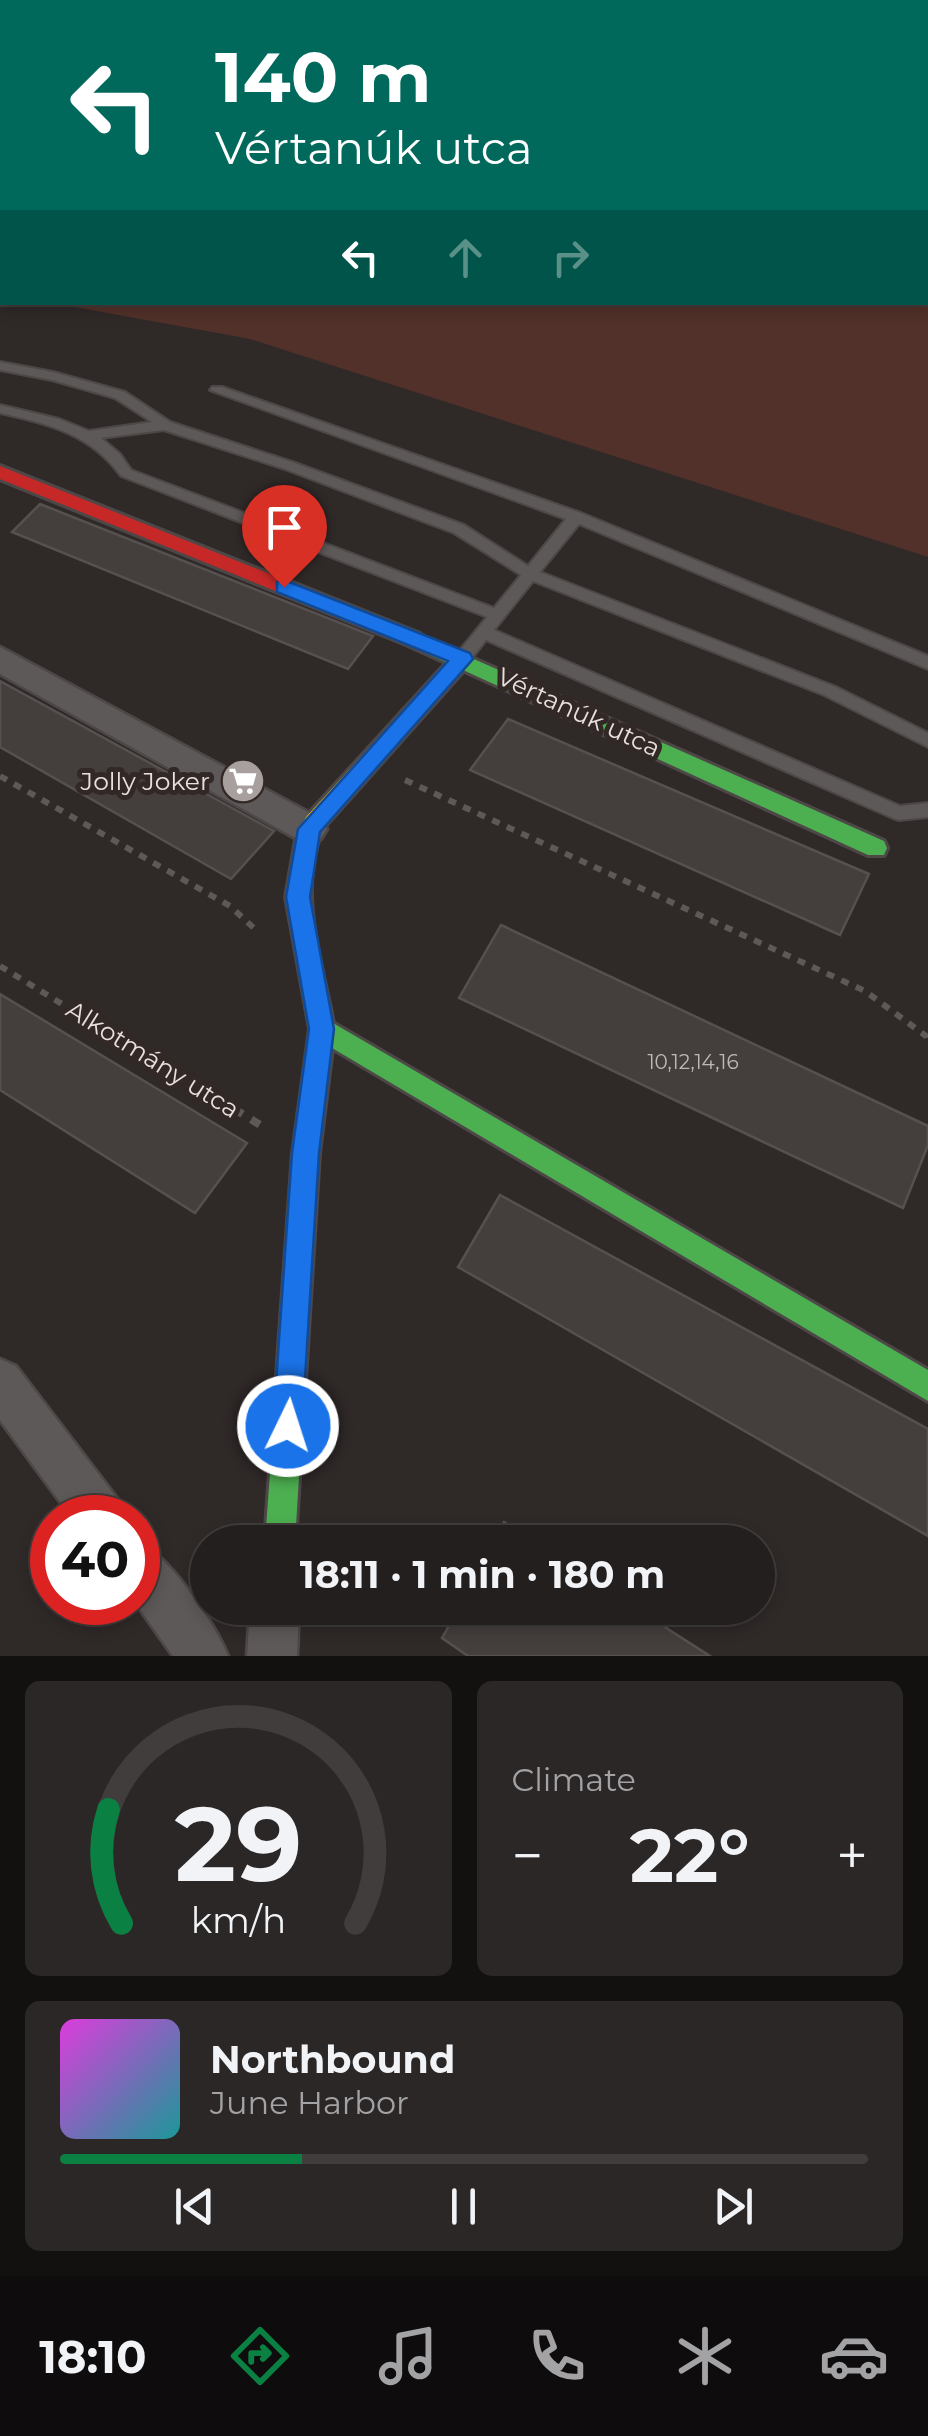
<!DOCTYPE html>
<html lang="en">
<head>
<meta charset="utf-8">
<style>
  body { margin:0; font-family:Montserrat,sans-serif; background:#2b2727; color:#f1f3f6; height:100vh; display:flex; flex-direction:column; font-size:38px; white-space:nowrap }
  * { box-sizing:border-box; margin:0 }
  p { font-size:32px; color:#a3a2a4 }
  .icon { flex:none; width:55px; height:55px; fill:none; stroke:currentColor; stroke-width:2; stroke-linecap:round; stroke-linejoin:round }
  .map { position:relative; height:1656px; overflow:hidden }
  .side { display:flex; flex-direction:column; gap:25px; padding:25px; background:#131110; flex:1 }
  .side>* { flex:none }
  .top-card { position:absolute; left:0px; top:0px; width:930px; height:305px; box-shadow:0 5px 15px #0003,0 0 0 2px #403d3c; background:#00695c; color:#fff; overflow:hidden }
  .speed { position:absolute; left:30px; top:1495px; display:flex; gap:20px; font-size:50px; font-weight:700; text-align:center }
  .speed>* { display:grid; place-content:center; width:130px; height:130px; border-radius:50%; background:#231f1e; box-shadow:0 5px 15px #0003,0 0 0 2px #403d3c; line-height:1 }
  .speed .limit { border:15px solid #d22; background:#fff; color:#111 }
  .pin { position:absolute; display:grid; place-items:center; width:85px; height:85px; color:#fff; margin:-102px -42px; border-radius:50% 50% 50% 0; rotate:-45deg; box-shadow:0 0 10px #0007 }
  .pin .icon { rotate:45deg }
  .me { position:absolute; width:110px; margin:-55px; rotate:4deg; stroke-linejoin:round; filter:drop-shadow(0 0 8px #0008) }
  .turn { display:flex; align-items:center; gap:35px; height:210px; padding:0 50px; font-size:45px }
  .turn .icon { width:130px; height:130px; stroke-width:2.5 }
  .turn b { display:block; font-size:70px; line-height:85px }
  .lanes { display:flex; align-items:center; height:95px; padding:0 50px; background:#0003; justify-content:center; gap:50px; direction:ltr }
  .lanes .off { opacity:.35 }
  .big { font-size:75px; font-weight:700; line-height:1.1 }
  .side .widget { flex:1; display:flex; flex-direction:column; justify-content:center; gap:15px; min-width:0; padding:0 35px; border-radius:15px; background:#2b2727 }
  .side .dial { align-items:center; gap:0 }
  .dial svg { height:260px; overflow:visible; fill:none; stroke:#403d3c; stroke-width:7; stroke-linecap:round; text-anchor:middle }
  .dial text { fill:#f1f3f6; stroke:none }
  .song { display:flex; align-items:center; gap:30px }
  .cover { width:120px; height:120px; border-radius:15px; background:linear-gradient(135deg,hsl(300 70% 55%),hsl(180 70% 35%)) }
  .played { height:10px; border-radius:5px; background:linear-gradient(90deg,#0b8043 30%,#403d3c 30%) }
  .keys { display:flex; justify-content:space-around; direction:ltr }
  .heat { display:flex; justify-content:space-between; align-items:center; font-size:55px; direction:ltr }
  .side .tiles { flex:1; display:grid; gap:25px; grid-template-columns:1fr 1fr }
  .widget:last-child { grid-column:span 2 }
  .trip { position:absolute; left:190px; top:1525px; width:585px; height:100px; border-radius:50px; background:#231f1e; box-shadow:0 5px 15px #0003,0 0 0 2px #403d3c; font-weight:700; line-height:100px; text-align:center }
  .tabs { display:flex; height:160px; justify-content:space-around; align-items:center; background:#0e0c0c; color:#a3a2a4 }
  .tabs .icon { width:70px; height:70px }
  .tabs .on { color:#0b8043 }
  .tabs b { font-size:45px; color:#f1f3f6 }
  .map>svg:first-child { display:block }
  .green { fill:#513129 }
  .building { fill:#443e3d; stroke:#565150; stroke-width:2.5 }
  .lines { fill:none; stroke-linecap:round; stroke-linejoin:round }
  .lane-casing { stroke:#4d4747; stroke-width:4 }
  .street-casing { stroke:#4d4747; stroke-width:5 }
  .fast-casing { stroke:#4d4747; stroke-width:6 }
  .slow-casing { stroke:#4d4747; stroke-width:6 }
  .jam-casing { stroke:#4d4747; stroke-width:6 }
  .path-far2 { stroke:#5d5958; stroke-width:4; stroke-dasharray:5 5; stroke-linecap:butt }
  .path-far1 { stroke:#5d5958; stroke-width:6; stroke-dasharray:8 8; stroke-linecap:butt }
  .path { stroke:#5d5958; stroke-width:8; stroke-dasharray:10 10; stroke-linecap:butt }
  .lane { fill:#5d5958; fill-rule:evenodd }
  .street { fill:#5d5958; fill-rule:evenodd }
  .fast { fill:#4caf50; fill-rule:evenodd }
  .slow { fill:#ffc107; fill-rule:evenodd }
  .jam { fill:#c62828; fill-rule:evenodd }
  .route { fill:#1a73e8; stroke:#114b97; stroke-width:2.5 }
  .labels { text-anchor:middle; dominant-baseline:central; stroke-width:10; stroke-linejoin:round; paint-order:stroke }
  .number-label { font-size:20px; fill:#beb8b6 }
  .street-label { font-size:25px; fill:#e7e0de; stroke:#322825 }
  .poi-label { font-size:25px; fill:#e7e0de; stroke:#322825; text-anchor:end }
</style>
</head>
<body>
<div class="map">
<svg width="928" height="1656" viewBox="0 0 928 1656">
  <rect width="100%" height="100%" fill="#2f2928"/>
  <g class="green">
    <path d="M 0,0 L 164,2 L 2,2 L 2,293 Z"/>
    <path d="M 347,0 L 928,0 L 928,557 L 250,339 L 53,303 L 928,302 L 928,2 L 344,2 Z"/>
  </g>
  <g class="building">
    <path d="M 40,504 L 373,636 L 348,669 L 12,532 Z"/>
    <path d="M 0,681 L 274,831 L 231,879 L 0,747 Z"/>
    <path d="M 508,719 L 869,874 L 840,935 L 470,770 Z"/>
    <path d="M 501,925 L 928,1126 L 928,1145 L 903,1208 L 459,998 Z"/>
    <path d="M 0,994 L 247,1143 L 195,1213 L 0,1090 Z"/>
    <path d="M 500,1195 L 928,1429 L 928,1536 L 458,1267 Z"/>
    <path d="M 504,1522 L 536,1542 L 493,1542 Z"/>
    <path d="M 459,1608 L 635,1608 L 710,1656 L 468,1656 L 442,1638 Z"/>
  </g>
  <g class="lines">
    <g class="lane-casing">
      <path id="lane" d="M 0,362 L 53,372 L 125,392 L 170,422 L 295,463 L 464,525 L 528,566 L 566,519 L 210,390 L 212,387 L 222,387 L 581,513 L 928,656 L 928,669 L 579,524 L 540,572 L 836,687 L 928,733 L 928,747 L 824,695 L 533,581 L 494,630 L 900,806 L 928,803 L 928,817 L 899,820 L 893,818 L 486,640 L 468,663 L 456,663 L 454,659 L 456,655 L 487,617 L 121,476 C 91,434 49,424 0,413 L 0,405 L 59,419 L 89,431 L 152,422 L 115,398 L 52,380 L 0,370 ZM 164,430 L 285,469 L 454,533 L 521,575 L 494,608 L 131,470 L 120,454 L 101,438 Z"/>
    </g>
    <g class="street-casing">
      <g id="street">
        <path d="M 0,647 L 321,819 L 327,829 L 321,839 L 309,843 L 297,839 L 0,674 Z"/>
        <path d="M 0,1359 L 16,1366 L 119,1501 L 126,1518 L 72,1518 L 0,1420 Z"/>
        <path d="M 138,1542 C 169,1555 215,1624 228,1656 L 173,1656 L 135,1602 Z"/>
        <path d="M 250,1608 L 299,1608 L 297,1656 L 247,1656 Z"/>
      </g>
    </g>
    <g class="fast-casing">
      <g id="fast">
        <path d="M 413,632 L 884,841 L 887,848 L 884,855 L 868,855 L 406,644 L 403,639 Z"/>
        <path d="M 315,813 L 323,816 L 326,822 C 294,882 321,960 333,1023 L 928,1370 L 928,1401 L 332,1048 L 319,1153 L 295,1542 L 265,1542 L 293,1153 L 310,1029 L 286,897 L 298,829 L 307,816 Z"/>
      </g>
    </g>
    <g class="slow-casing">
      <path id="slow" d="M 462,651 L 469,654 L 472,659 L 469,664 L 323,828 L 307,828 L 304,822 L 307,816 L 455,654 Z"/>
    </g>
    <g class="jam-casing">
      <path id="jam" d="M 0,466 L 420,634 L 423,639 L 420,644 L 406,644 L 0,479 Z"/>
    </g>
    <path class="path-far2" d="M 639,0 L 646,2"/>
    <g class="path-far1">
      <path d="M 0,776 L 230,906 L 257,931"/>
      <path d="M 405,780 L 865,991 L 926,1036 L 928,1043"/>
      <path d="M 0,966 L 204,1091"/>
    </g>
    <path class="path" d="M 200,1088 L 262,1126"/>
    <use href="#lane" class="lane"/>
    <use href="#street" class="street"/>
    <use href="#fast" class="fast"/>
    <use href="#slow" class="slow"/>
    <use href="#jam" class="jam"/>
  </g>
  <path class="route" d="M 284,580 L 470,653 L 473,659 L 320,832 L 310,897 L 334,1029 L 319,1153 L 302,1426 L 298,1436 L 288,1441 L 277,1436 L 273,1426 L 292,1153 L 309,1029 L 286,897 L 298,829 L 448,661 L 277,592 L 277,582 Z"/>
  <defs>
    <g id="supermarket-disc" transform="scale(2.25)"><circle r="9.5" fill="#a7a09e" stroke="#322825"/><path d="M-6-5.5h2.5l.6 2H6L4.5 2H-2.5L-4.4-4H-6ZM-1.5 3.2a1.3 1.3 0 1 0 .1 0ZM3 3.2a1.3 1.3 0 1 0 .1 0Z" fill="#fff"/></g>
  </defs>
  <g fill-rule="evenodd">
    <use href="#supermarket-disc" x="243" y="781"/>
  </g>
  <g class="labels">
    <g class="number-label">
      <text x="693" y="1062">10,12,14,16</text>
    </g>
    <g class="street-label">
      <text transform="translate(579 712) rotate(25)">Vértanúk utca</text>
      <text transform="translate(153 1059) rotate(32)">Alkotmány utca</text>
    </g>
    <g class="poi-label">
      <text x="210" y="781">Jolly Joker</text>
    </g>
  </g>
</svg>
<div class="speed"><div class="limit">40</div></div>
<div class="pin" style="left:284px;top:587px;background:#d93025"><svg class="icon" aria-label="arrive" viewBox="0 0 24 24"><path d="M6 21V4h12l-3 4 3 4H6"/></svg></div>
<svg class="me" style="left:288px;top:1426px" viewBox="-20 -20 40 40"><circle r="17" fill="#1a73e8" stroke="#fff" stroke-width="3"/><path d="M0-11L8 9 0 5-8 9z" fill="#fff"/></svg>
<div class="trip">18:11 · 1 min · 180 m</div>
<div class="top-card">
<div class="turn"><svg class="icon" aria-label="left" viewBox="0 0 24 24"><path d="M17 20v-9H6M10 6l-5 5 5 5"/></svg><div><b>140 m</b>Vértanúk utca</div></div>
<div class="lanes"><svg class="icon" aria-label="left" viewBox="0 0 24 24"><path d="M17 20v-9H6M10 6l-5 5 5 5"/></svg><svg class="icon off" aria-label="ahead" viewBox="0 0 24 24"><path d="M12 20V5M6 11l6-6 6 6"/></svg><svg class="icon off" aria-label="right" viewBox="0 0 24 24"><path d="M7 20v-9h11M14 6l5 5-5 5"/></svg></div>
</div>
</div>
<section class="side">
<div class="tiles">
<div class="widget dial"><svg viewBox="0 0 100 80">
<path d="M14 69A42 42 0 1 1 86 69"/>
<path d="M14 69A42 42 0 0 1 10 34" stroke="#0b8043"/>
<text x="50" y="56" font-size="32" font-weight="700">29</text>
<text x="50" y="72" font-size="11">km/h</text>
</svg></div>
<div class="widget"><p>Climate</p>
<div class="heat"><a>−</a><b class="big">22°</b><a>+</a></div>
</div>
<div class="widget">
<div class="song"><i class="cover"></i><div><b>Northbound</b><p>June Harbor</p></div></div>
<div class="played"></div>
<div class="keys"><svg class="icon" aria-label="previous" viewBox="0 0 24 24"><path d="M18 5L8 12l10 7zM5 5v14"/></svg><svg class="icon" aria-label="pause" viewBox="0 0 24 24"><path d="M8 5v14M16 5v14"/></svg><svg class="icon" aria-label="next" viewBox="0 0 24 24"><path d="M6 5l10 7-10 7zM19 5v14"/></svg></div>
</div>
</div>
</section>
<nav class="tabs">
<b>18:10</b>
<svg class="icon on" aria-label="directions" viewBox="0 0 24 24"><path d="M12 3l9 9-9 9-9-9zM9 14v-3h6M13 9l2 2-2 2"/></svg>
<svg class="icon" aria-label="music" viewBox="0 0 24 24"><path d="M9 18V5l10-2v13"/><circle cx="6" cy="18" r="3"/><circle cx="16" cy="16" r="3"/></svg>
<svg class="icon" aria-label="phone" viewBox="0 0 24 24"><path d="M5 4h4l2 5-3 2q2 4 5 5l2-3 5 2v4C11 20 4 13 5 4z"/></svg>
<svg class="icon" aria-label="climate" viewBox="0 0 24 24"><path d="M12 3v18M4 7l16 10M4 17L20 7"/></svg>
<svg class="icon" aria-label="car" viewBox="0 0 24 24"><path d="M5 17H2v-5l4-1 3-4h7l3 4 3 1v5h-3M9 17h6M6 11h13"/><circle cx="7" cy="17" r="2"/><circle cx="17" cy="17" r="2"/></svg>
</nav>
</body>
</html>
